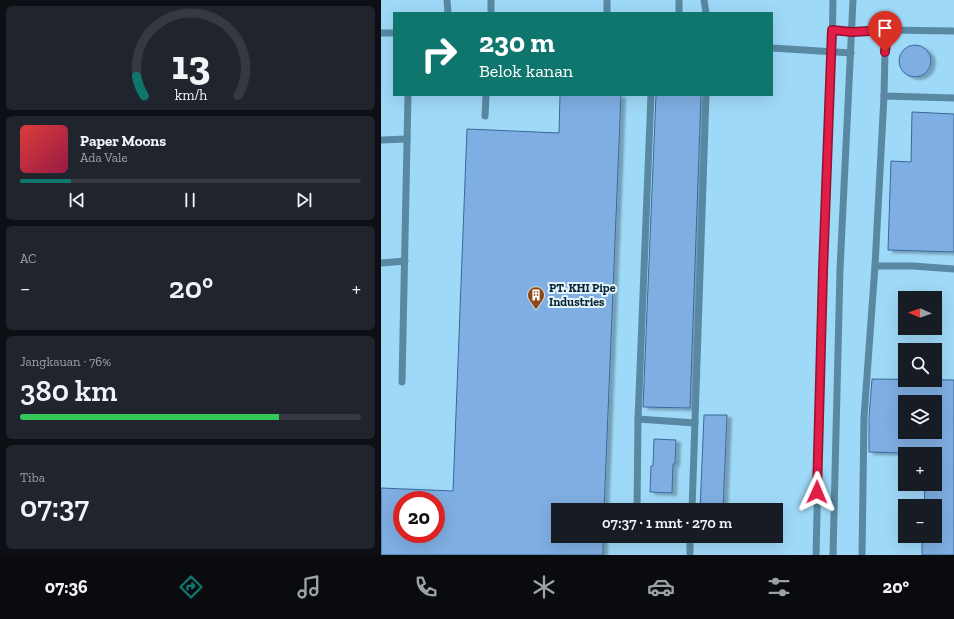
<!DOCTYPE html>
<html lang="id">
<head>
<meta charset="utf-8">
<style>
  body { margin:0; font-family:"Zilla Slab",serif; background:#20242c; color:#f1f3f6; height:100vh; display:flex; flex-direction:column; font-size:15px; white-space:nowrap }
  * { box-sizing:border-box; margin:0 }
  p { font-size:13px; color:#9ea1a6 }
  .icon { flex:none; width:22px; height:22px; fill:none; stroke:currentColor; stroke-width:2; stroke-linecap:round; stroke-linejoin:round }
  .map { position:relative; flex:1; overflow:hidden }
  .panel { display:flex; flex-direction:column; gap:6px; padding:6px; background:#0d0f14; width:381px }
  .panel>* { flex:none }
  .banner { position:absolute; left:12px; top:12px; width:380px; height:84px; border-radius:0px; box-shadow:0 4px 16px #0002; background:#0f766e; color:#fff; overflow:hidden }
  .needle { width:26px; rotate:272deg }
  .controls { position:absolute; left:517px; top:291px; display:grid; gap:8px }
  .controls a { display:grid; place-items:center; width:44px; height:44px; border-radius:0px; background:#171b24; box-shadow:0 4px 16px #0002; font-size:20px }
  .speed { position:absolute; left:12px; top:491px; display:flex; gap:8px; font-size:20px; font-weight:700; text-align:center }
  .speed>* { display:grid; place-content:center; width:52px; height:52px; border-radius:50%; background:#171b24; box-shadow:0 4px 16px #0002; line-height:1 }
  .speed .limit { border:6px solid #d22; background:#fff; color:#111 }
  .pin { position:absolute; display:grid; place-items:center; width:34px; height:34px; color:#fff; margin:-41px -17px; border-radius:50% 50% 50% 0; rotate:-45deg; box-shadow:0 0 4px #0007 }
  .pin .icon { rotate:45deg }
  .me { position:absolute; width:44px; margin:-22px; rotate:1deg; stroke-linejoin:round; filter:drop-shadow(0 0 3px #0008) }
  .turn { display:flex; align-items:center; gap:14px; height:84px; padding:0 20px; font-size:18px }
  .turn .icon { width:52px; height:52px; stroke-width:2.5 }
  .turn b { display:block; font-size:28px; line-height:34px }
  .big { font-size:30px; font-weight:600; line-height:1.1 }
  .panel .tile { flex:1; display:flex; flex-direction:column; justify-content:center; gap:6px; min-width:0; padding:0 14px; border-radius:6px; background:#20242c }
  .panel .dial { align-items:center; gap:0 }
  .dial svg { height:104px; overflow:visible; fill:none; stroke:#363941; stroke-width:7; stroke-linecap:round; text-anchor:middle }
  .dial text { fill:#f1f3f6; stroke:none }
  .song { display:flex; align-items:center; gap:12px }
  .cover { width:48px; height:48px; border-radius:6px; background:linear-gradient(135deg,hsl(0 70% 55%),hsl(340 70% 35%)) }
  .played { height:4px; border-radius:2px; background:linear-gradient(90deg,#0f766e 15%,#363941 15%) }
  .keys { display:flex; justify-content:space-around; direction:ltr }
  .heat { display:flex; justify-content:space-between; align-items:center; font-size:22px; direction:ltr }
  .charge { height:6px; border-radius:3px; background:linear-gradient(90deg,#34c759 76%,#363941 0) }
  .trip { position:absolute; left:170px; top:503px; width:232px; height:40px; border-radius:0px; background:#171b24; box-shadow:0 4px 16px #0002; font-weight:600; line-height:40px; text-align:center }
  .menu { display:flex; height:64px; justify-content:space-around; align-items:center; background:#090b0e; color:#9ea1a6 }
  .menu .icon { width:28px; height:28px }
  .menu .selected { color:#0f766e }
  .menu b { font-size:18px; color:#f1f3f6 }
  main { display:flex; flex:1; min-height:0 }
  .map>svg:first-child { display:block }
  .building { fill:#7faee2; stroke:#3b6898; fill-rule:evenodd; filter:url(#shadow) }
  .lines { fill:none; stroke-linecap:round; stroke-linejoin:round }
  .service { stroke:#5989a2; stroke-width:7 }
  .route-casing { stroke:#92132f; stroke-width:10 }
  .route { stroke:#e11d48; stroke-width:7 }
  .labels { text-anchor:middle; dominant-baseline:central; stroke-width:4; stroke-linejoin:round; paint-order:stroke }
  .poi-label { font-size:12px; font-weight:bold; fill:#042533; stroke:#e5f3fb; text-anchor:start }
</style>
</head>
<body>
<main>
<section class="panel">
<div class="tile dial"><svg viewBox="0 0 100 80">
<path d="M14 69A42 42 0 1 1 86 69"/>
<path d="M14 69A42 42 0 0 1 8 54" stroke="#0f766e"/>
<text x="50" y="56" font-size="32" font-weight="700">13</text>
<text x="50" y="72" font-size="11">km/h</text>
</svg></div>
<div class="tile">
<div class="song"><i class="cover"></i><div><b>Paper Moons</b><p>Ada Vale</p></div></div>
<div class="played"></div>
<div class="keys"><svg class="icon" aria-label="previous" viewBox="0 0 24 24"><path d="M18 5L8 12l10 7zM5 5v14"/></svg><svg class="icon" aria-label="pause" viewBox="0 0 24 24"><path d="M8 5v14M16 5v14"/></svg><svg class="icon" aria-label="next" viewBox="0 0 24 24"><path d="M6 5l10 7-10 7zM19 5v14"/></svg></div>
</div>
<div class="tile"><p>AC</p>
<div class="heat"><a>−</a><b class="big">20°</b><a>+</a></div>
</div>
<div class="tile"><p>Jangkauan · 76%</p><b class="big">380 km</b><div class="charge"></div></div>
<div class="tile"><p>Tiba</p><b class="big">07:37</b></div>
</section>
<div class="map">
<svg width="573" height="555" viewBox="0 0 573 555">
  <defs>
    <filter id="shadow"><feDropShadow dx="4.5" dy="2.5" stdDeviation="1" flood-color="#0004"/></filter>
  </defs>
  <rect width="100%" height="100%" fill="#9fd9f8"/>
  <g class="building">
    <circle cx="534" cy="61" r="16"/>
    <path d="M 179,95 L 240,95 L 223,510 L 177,510 L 177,536 L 222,536 L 222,555 L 0,555 L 0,488 L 72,491 L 86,129 L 178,133 ZM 21,500 L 55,500 L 55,534 L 21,534 Z"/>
    <path d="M 275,95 L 320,95 L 309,408 L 262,407 Z"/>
    <path d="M 531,112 L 573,114 L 573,252 L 507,250 L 510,161 L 530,162 Z"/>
    <path d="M 491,379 L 573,380 L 573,555 L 541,555 L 541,536 L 554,536 L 554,506 L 543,506 L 544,484 L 554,484 L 554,454 L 488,452 L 488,417 ZM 524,402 L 554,402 L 554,432 L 524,432 Z"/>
    <path d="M 323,415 L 346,415 L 342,510 L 319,510 Z"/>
    <path d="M 273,439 L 295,440 L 294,464 L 292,464 L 291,493 L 269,492 L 270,466 L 272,466 Z"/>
  </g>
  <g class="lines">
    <g class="service">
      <path d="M 66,0 L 67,13"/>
      <path d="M 298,0 L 298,13"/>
      <path d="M 323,0 L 325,13"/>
      <path d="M 110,13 L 110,0"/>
      <path d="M 226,13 L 226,0"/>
      <path d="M 451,30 L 471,32 L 506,30"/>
      <path d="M 573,31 L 506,30 L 504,52 L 503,96 L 573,98"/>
      <path d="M 0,33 L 13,33"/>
      <path d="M 391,48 L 470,53"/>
      <path d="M 104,116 L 105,95"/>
      <path d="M 0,140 L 26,139"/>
      <path d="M 0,263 L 24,261"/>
      <path d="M 494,266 L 503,96"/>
      <path d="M 21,382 L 27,95"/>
      <path d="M 257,419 L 314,423"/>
      <path d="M 256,510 L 257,419 L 270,95"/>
      <path d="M 311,510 L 325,95"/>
      <path d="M 309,555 L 309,536"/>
      <path d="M 435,555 L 442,271 L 451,53 L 452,0"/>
      <path d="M 452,555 L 459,270 L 472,0"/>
      <path d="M 481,555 L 483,417 L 494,266 L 532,266 L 573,269"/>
    </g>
  </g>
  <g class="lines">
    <g class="route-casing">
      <path id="route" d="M 436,492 L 442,271 L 451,30 L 471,32 L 506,30 L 504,52"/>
    </g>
    <use href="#route" class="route"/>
  </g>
  <defs>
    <g id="building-pin" transform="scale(0.9)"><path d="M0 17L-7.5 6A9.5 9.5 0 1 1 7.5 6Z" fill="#8b4819" stroke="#e5f3fb"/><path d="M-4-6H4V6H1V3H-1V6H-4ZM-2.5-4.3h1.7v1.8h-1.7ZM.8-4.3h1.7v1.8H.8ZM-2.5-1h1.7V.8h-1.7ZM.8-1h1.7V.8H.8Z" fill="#fff"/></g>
  </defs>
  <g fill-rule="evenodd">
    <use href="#building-pin" x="155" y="295"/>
  </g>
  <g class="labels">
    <g class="poi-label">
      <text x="168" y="288">PT. KHI Pipe<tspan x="168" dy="14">Industries</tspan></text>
    </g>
  </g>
</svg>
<div class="controls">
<a><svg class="needle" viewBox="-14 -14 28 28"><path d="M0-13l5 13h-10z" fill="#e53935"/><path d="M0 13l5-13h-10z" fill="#9ea1a6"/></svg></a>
<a><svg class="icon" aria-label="search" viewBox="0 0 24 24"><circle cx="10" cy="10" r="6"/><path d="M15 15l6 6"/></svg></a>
<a><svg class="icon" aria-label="layers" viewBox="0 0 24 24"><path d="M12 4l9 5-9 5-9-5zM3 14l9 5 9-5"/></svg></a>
<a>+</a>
<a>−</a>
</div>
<div class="speed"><div class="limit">20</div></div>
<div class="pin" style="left:504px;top:52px;background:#d93025"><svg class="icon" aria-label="arrive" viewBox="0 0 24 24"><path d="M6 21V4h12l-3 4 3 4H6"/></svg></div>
<svg class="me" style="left:436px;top:492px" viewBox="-20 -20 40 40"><path d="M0-17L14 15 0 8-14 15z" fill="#e11d48" stroke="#fff" stroke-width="4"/></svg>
<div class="trip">07:37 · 1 mnt · 270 m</div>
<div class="banner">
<div class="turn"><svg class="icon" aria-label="right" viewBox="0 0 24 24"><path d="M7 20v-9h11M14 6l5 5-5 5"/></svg><div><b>230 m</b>Belok kanan</div></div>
</div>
</div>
</main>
<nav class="menu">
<b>07:36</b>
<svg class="icon selected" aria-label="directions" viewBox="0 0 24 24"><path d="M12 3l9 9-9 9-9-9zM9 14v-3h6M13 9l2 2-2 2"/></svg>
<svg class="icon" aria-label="music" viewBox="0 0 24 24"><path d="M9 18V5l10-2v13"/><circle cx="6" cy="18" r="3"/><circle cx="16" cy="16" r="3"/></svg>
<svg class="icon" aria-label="phone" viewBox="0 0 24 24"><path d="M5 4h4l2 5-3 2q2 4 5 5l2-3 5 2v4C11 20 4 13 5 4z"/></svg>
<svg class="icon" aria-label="climate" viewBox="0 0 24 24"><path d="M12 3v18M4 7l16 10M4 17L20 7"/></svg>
<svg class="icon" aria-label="car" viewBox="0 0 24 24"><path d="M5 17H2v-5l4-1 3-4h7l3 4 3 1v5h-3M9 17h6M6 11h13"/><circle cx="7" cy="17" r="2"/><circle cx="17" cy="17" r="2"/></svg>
<svg class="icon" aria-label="filters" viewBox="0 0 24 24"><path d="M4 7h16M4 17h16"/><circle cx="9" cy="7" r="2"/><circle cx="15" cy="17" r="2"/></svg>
<b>20°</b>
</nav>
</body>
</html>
